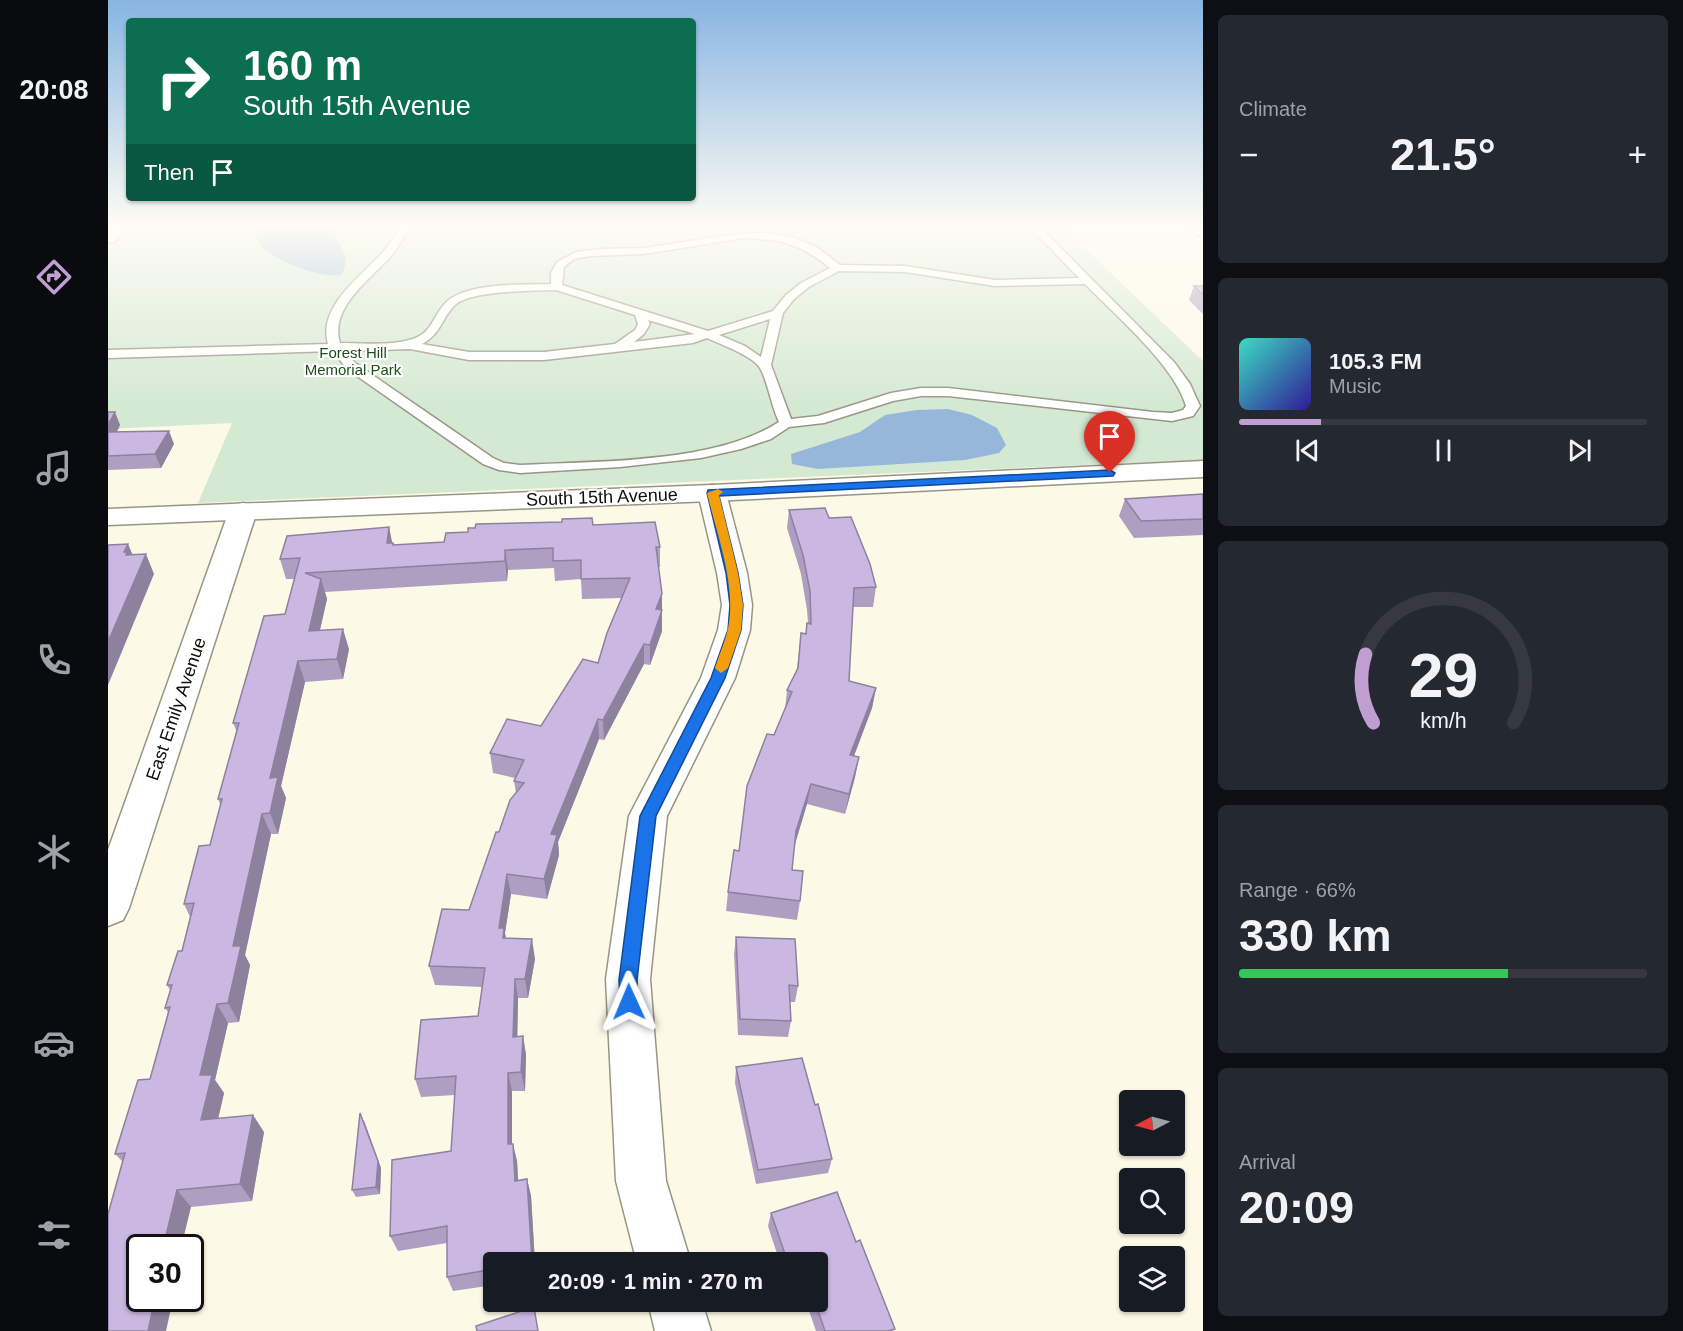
<!DOCTYPE html>
<html lang="en">
<head>
<meta charset="utf-8">
<style>
  body { margin:0; font-family:Arial,sans-serif; background:#242831; color:#f1f3f6; height:100vh; display:flex; flex-direction:column; font-size:22px; white-space:nowrap }
  * { box-sizing:border-box; margin:0 }
  p { font-size:20px; color:#9ea1a6 }
  .icon { flex:none; width:33px; height:33px; fill:none; stroke:currentColor; stroke-width:2; stroke-linecap:round; stroke-linejoin:round }
  .map { position:relative; flex:1; overflow:hidden }
  .side { display:flex; flex-direction:column; gap:15px; padding:15px; background:#0d0f14; width:480px }
  .side>* { flex:none }
  .guide { position:absolute; left:18px; top:18px; width:570px; height:183px; border-radius:6px; box-shadow:0 2px 4px #0004; background:#0b6e4f; color:#fff; overflow:hidden }
  .needle { width:39px; rotate:264deg }
  .fabs { position:absolute; left:1011px; top:1090px; display:grid; gap:12px }
  .fabs a { display:grid; place-items:center; width:66px; height:66px; border-radius:6px; background:#171b24; box-shadow:0 2px 4px #0004; font-size:30px }
  .speed { position:absolute; left:18px; top:1234px; display:flex; gap:12px; font-size:30px; font-weight:700; text-align:center }
  .speed>* { display:grid; place-content:center; width:78px; height:78px; border-radius:50%; background:#171b24; box-shadow:0 2px 4px #0004; line-height:1 }
  .speed .limit { border:3px solid #111; border-radius:9px; background:#fff; color:#111 }
  .pin { position:absolute; display:grid; place-items:center; width:51px; height:51px; color:#fff; margin:-62px -26px; border-radius:50% 50% 50% 0; rotate:-45deg; box-shadow:0 0 6px #0007 }
  .pin .icon { rotate:45deg }
  .me { position:absolute; width:66px; margin:-33px; rotate:359deg; stroke-linejoin:round; filter:drop-shadow(0 0 4px #0008) }
  .turn { display:flex; align-items:center; gap:21px; height:126px; padding:0 18px; font-size:27px }
  .turn .icon { width:78px; height:78px; stroke-width:2.5 }
  .turn b { display:block; font-size:42px; line-height:51px }
  .then { display:flex; align-items:center; height:57px; padding:0 18px; background:#0003; gap:12px; font-size:22px }
  .big { font-size:45px; font-weight:800; line-height:1.1 }
  .side .widget { flex:1; display:flex; flex-direction:column; justify-content:center; gap:9px; min-width:0; padding:0 21px; border-radius:9px; background:#242831 }
  .side .dial { align-items:center; gap:0 }
  .dial svg { height:156px; overflow:visible; fill:none; stroke:#363941; stroke-width:7; stroke-linecap:round; text-anchor:middle }
  .dial text { fill:#f1f3f6; stroke:none }
  .song { display:flex; align-items:center; gap:18px }
  .cover { width:72px; height:72px; border-radius:9px; background:linear-gradient(135deg,hsl(170 70% 55%),hsl(250 70% 35%)) }
  .played { height:6px; border-radius:3px; background:linear-gradient(90deg,#c09ed2 20%,#363941 20%) }
  .keys { display:flex; justify-content:space-around; direction:ltr }
  .heat { display:flex; justify-content:space-between; align-items:center; font-size:33px; direction:ltr }
  .charge { height:9px; border-radius:4px; background:linear-gradient(90deg,#34c759 66%,#363941 0) }
  .trip { position:absolute; left:375px; top:1252px; width:345px; height:60px; border-radius:6px; background:#171b24; box-shadow:0 2px 4px #0004; font-weight:800; line-height:60px; text-align:center }
  main { display:flex; flex:1; min-height:0 }
  .tab-bar { display:flex; flex-direction:column; width:108px; justify-content:space-around; align-items:center; background:#090b0e; color:#9ea1a6 }
  .tab-bar .icon { width:42px; height:42px }
  .tab-bar .selected { color:#c09ed2 }
  .tab-bar b { font-size:27px; color:#f1f3f6 }
  .map>svg:first-child { display:block }
  .green { fill:#d3e9d2 }
  .water { fill:#96b6da }
  .lines { fill:none; stroke-linecap:round; stroke-linejoin:round }
  .service-casing { stroke:#999585; stroke-width:3 }
  .minor-casing { stroke:#999585; stroke-width:3 }
  .tertiary-casing { stroke:#999585; stroke-width:3 }
  .service { fill:#fff; fill-rule:evenodd }
  .minor { fill:#fff; fill-rule:evenodd }
  .tertiary { fill:#fff; fill-rule:evenodd }
  .wall { fill:#ae9ec2 }
  .shaded-wall { fill:#8d819e }
  .building { fill:#cab8e2; stroke:#8d819e; stroke-width:1.5 }
  .route { fill:#1a73e8; stroke:#114b97; stroke-width:1.5 }
  .slow { fill:#f59e0b }
  .labels { text-anchor:middle; dominant-baseline:central; stroke-width:4.5; stroke-linejoin:round; paint-order:stroke }
  .far-park-label { font-size:15px; fill:#1e4e1e; stroke:#fff }
  .street-label { font-size:18px; fill:#0e0d07; stroke:#fff }
</style>
</head>
<body>
<main>
<nav class="tab-bar">
<b>20:08</b>
<svg class="icon selected" aria-label="directions" viewBox="0 0 24 24"><path d="M12 3l9 9-9 9-9-9zM9 14v-3h6M13 9l2 2-2 2"/></svg>
<svg class="icon" aria-label="music" viewBox="0 0 24 24"><path d="M9 18V5l10-2v13"/><circle cx="6" cy="18" r="3"/><circle cx="16" cy="16" r="3"/></svg>
<svg class="icon" aria-label="phone" viewBox="0 0 24 24"><path d="M5 4h4l2 5-3 2q2 4 5 5l2-3 5 2v4C11 20 4 13 5 4z"/></svg>
<svg class="icon" aria-label="climate" viewBox="0 0 24 24"><path d="M12 3v18M4 7l16 10M4 17L20 7"/></svg>
<svg class="icon" aria-label="car" viewBox="0 0 24 24"><path d="M5 17H2v-5l4-1 3-4h7l3 4 3 1v5h-3M9 17h6M6 11h13"/><circle cx="7" cy="17" r="2"/><circle cx="17" cy="17" r="2"/></svg>
<svg class="icon" aria-label="filters" viewBox="0 0 24 24"><path d="M4 7h16M4 17h16"/><circle cx="9" cy="7" r="2"/><circle cx="15" cy="17" r="2"/></svg>
</nav>
<div class="map">
<svg width="1095" height="1331" viewBox="0 0 1095 1331">
  <rect width="100%" height="100%" fill="#fdf9e7"/>
  <path class="green" d="M 20,224 L 951,224 L 1095,361 L 1095,460 L 90,503 L 124,423 L 0,429 L 0,249 Z"/>
  <g class="water">
    <path d="M 153,224 L 226,224 L 230,230 L 227,238 C 236,250 241,260 234,274 C 217,281 160,259 151,243 C 148,239 148,234 148,229 Z"/>
    <path d="M 840,409 L 864,415 L 889,428 L 898,445 L 891,453 L 857,460 L 710,469 L 684,464 L 683,454 L 752,432 L 777,415 L 809,410 Z"/>
  </g>
  <g class="lines">
    <g class="service-casing">
      <path id="service" d="M 294,224 L 304,224 C 297,234 291,246 284,255 C 263,279 221,307 232,343 C 255,343 302,348 318,331 C 328,320 332,303 347,296 C 372,283 415,285 443,284 L 443,273 L 449,262 L 468,252 L 494,249 L 536,248 L 636,233 L 660,233 L 687,238 L 710,248 L 732,265 L 797,266 L 887,280 L 971,278 L 919,224 L 929,224 L 1066,362 L 1082,384 L 1092,406 L 1085,416 L 1064,421 L 840,396 L 813,396 L 785,401 L 716,423 L 681,427 L 663,439 L 633,449 L 593,458 L 512,467 L 412,473 L 391,470 L 375,464 L 239,369 L 225,351 L 0,358 L 0,350 L 220,344 C 209,306 254,276 276,251 C 283,243 288,233 294,224 ZM 636,238 C 673,239 693,244 722,268 L 693,283 L 678,295 L 665,311 L 600,331 L 454,285 L 456,267 L 466,259 L 482,256 L 536,254 ZM 731,271 L 797,272 L 887,286 L 977,284 C 1007,315 1067,366 1078,406 L 1075,410 L 1064,413 L 1045,412 L 840,388 L 813,388 L 783,393 L 710,416 L 683,419 L 663,365 L 675,313 L 686,299 L 701,287 ZM 448,290 L 527,315 L 530,324 L 527,330 L 507,344 L 436,352 L 361,352 L 314,344 C 333,334 333,319 347,305 C 363,290 426,291 448,290 ZM 662,319 L 653,357 L 637,346 L 611,335 ZM 540,320 L 587,334 L 526,342 L 536,334 L 542,324 ZM 599,338 C 612,344 645,356 652,368 C 660,382 663,405 671,422 C 606,464 488,461 412,465 L 396,463 L 385,458 L 247,363 L 237,351 L 302,349 L 361,360 L 436,360 L 585,343 Z"/>
    </g>
    <g class="minor-casing">
      <g id="minor">
        <path d="M 1081,224 L 1095,224 L 1095,236 L 1089,235 Z"/>
        <path d="M 604,485 L 614,487 L 618,493 L 639,573 L 644,605 L 642,630 L 627,678 L 559,816 L 542,979 L 558,1181 L 583,1263 L 529,1263 L 508,1181 L 498,979 L 521,816 L 593,678 L 610,630 L 614,605 L 609,573 L 590,493 L 594,487 Z"/>
        <path d="M 135,503 L 145,505 L 149,511 L 21,908 L 15,920 L 0,926 L 0,850 L 121,511 L 125,505 Z"/>
        <path d="M 540,1302 L 594,1302 L 603,1331 L 547,1331 Z"/>
      </g>
    </g>
    <g class="tertiary-casing">
      <g id="tertiary">
        <path d="M 3,224 L 21,224 L 6,242 L 0,243 L 0,227 Z"/>
        <path d="M 1095,461 L 1095,477 L 604,501 L 0,525 L 0,509 L 604,485 Z"/>
      </g>
    </g>
    <use href="#service" class="service"/>
    <use href="#minor" class="minor"/>
    <use href="#tertiary" class="tertiary"/>
  </g>
  <g class="wall">
    <path d="M 1086,286 L 1095,286 L 1095,314 L 1081,300 Z"/>
    <path d="M 0,412 L 12,425 L 9,432 L 66,444 L 53,468 L 0,470 Z"/>
    <path d="M 1095,494 L 1095,535 L 1026,538 L 1011,516 L 1017,499 Z"/>
    <path d="M 681,510 L 721,518 L 768,587 L 765,607 L 745,607 L 741,681 L 768,688 L 764,708 L 746,756 L 751,757 L 747,777 L 737,814 L 699,804 L 686,846 L 684,870 L 692,901 L 689,920 L 618,911 L 620,892 L 666,735 L 677,710 L 679,690 L 689,669 L 693,633 L 697,634 L 700,623 L 699,610 L 693,574 L 679,528 Z"/>
    <path d="M 485,525 L 552,547 L 552,567 L 550,567 L 554,594 L 554,631 L 542,665 L 536,664 L 496,740 L 491,739 L 450,842 L 451,855 L 439,899 L 403,894 L 397,933 L 398,938 L 427,959 L 420,998 L 410,998 L 409,1037 L 415,1036 L 418,1055 L 417,1091 L 404,1091 L 404,1144 L 409,1161 L 410,1180 L 419,1179 L 423,1196 L 427,1263 L 386,1263 L 386,1285 L 345,1291 L 339,1277 L 339,1243 L 290,1251 L 282,1236 L 343,1151 L 347,1095 L 313,1097 L 307,1079 L 370,1016 L 374,987 L 327,985 L 321,966 L 361,910 L 408,793 L 406,781 L 407,778 L 385,773 L 382,753 L 433,726 L 490,663 L 514,598 L 474,599 L 473,579 L 447,581 L 446,568 L 400,570 L 399,581 L 217,592 L 219,599 L 212,630 L 241,649 L 235,679 L 197,682 L 173,786 L 178,798 L 170,834 L 163,834 L 137,955 L 142,965 L 131,1022 L 120,1023 L 107,1080 L 116,1093 L 110,1118 L 156,1132 L 144,1201 L 83,1207 L 32,1248 L 15,1162 L 7,1154 L 42,1079 L 60,1012 L 57,1008 L 62,990 L 59,985 L 74,951 L 82,917 L 76,904 L 102,845 L 113,806 L 110,799 L 129,732 L 125,723 L 177,614 L 187,579 L 178,579 L 172,559 L 281,527 L 284,543 L 285,543 L 286,545 L 336,542 Z"/>
    <path d="M 628,937 L 690,986 L 687,1002 L 682,1002 L 683,1021 L 680,1037 L 630,1035 L 626,954 Z"/>
    <path d="M 628,1067 L 707,1105 L 724,1159 L 720,1173 L 648,1184 L 627,1083 Z"/>
    <path d="M 256,1120 L 273,1168 L 272,1194 L 248,1197 L 244,1190 Z"/>
    <path d="M 663,1213 L 748,1242 L 785,1331 L 708,1331 L 698,1302 L 710,1302 L 710,1263 L 672,1263 L 660,1226 Z"/>
  </g>
  <g class="shaded-wall">
    <path d="M 7,412 L 12,425 L 2,445 L 0,441 L 0,425 Z"/>
    <path d="M 61,431 L 66,444 L 53,468 L 47,454 Z"/>
    <path d="M 281,527 L 285,547 L 279,543 Z"/>
    <path d="M 20,544 L 28,563 L 26,568 L 16,552 Z"/>
    <path d="M 397,550 L 400,570 L 399,581 L 397,561 Z"/>
    <path d="M 38,554 L 46,574 L 0,685 L 0,642 Z"/>
    <path d="M 213,579 L 219,599 L 207,651 L 201,631 Z"/>
    <path d="M 554,594 L 554,631 L 542,665 L 542,645 L 548,609 Z"/>
    <path d="M 235,629 L 241,649 L 235,679 L 229,659 Z"/>
    <path d="M 536,644 L 536,664 L 496,740 L 495,720 Z"/>
    <path d="M 190,661 L 197,682 L 173,786 L 178,798 L 170,834 L 162,813 L 162,778 Z"/>
    <path d="M 768,688 L 764,708 L 739,774 L 742,755 Z"/>
    <path d="M 490,719 L 491,739 L 450,842 L 451,855 L 439,899 L 436,879 L 443,834 Z"/>
    <path d="M 751,757 L 747,777 L 737,814 L 741,794 Z"/>
    <path d="M 703,784 L 699,804 L 685,851 L 688,831 Z"/>
    <path d="M 154,814 L 163,834 L 137,955 L 142,965 L 131,1022 L 120,1003 L 125,946 Z"/>
    <path d="M 399,874 L 403,894 L 397,933 L 399,948 L 391,928 Z"/>
    <path d="M 424,939 L 427,959 L 420,998 L 417,979 Z"/>
    <path d="M 407,979 L 410,998 L 409,1056 L 405,1037 Z"/>
    <path d="M 109,1004 L 120,1023 L 107,1080 L 116,1093 L 106,1137 L 93,1120 L 92,1075 Z"/>
    <path d="M 415,1036 L 418,1055 L 417,1091 L 413,1072 Z"/>
    <path d="M 400,1073 L 404,1091 L 404,1162 L 400,1144 Z"/>
    <path d="M 252,1113 L 273,1168 L 272,1194 L 268,1187 Z"/>
    <path d="M 145,1115 L 156,1132 L 144,1201 L 132,1184 Z"/>
    <path d="M 405,1144 L 409,1161 L 411,1197 L 407,1181 Z"/>
    <path d="M 419,1179 L 423,1196 L 427,1263 L 424,1262 Z"/>
    <path d="M 69,1190 L 83,1207 L 73,1248 L 55,1248 Z"/>
    <path d="M 47,1299 L 65,1299 L 58,1331 L 40,1331 Z"/>
  </g>
  <g class="building">
    <path d="M 1086,286 L 1095,286 L 1095,295 Z"/>
    <path d="M 0,412 L 7,412 L 0,425 Z"/>
    <path d="M 61,431 L 47,454 L 0,456 L 0,432 Z"/>
    <path d="M 1095,494 L 1095,519 L 1033,521 L 1017,499 Z"/>
    <path d="M 717,508 L 721,518 L 743,517 L 762,564 L 768,587 L 746,588 L 741,681 L 768,688 L 742,755 L 751,757 L 741,794 L 703,784 L 688,831 L 684,870 L 695,871 L 692,901 L 620,892 L 626,850 L 631,851 L 639,786 L 659,734 L 666,735 L 684,692 L 679,690 L 690,668 L 693,633 L 698,634 L 699,623 L 703,624 L 702,591 L 695,555 L 681,510 Z"/>
    <path d="M 484,518 L 485,525 L 547,522 L 552,547 L 548,547 L 554,594 L 548,609 L 554,610 L 542,645 L 536,644 L 495,720 L 490,719 L 443,834 L 449,835 L 436,879 L 399,874 L 391,928 L 396,928 L 395,938 L 424,939 L 417,979 L 407,979 L 405,1037 L 415,1036 L 413,1072 L 400,1073 L 400,1144 L 405,1144 L 407,1181 L 419,1179 L 424,1262 L 386,1263 L 386,1269 L 339,1277 L 339,1226 L 282,1236 L 284,1160 L 343,1151 L 348,1076 L 307,1079 L 313,1020 L 370,1016 L 377,968 L 321,966 L 334,909 L 361,910 L 388,832 L 391,832 L 402,800 L 416,783 L 406,781 L 416,760 L 382,753 L 399,719 L 433,726 L 475,659 L 490,663 L 499,633 L 522,578 L 473,579 L 473,560 L 445,561 L 445,548 L 397,550 L 397,561 L 197,573 L 213,579 L 201,631 L 235,629 L 229,659 L 190,661 L 162,778 L 170,777 L 162,813 L 154,814 L 125,946 L 133,946 L 120,1003 L 109,1004 L 92,1075 L 104,1075 L 93,1120 L 145,1115 L 132,1184 L 69,1190 L 55,1248 L 32,1248 L 32,1299 L 47,1299 L 40,1331 L 0,1331 L 0,1214 L 17,1153 L 7,1154 L 30,1080 L 42,1079 L 62,1007 L 57,1008 L 64,985 L 59,985 L 70,951 L 74,951 L 86,903 L 76,904 L 91,846 L 102,845 L 114,799 L 110,799 L 131,723 L 125,723 L 156,616 L 177,614 L 192,558 L 172,559 L 179,536 L 281,527 L 279,543 L 285,543 L 285,545 L 336,542 L 338,533 L 360,532 L 360,528 L 367,528 L 368,524 L 454,522 L 454,519 Z"/>
    <path d="M 20,544 L 16,552 L 19,552 L 18,555 L 38,554 L 0,642 L 0,545 Z"/>
    <path d="M 628,937 L 687,939 L 690,986 L 681,985 L 683,1021 L 632,1019 Z"/>
    <path d="M 694,1058 L 707,1105 L 710,1104 L 724,1159 L 650,1170 L 628,1067 Z"/>
    <path d="M 252,1113 L 270,1161 L 268,1187 L 244,1190 Z"/>
    <path d="M 729,1192 L 748,1242 L 752,1240 L 787,1329 L 780,1331 L 717,1331 L 707,1302 L 710,1302 L 710,1263 L 680,1263 L 663,1213 Z"/>
    <path d="M 426,1307 L 430,1331 L 369,1331 L 368,1326 Z"/>
  </g>
  <linearGradient id="sky" x2="0" y2="1"><stop stop-color="#87b5e2"/><stop offset="0.55" stop-color="#fefcf4"/><stop offset="1" stop-color="#fefcf4" stop-opacity="0"/></linearGradient>
  <rect width="1095" height="410" fill="url(#sky)"/>
  <path class="route" d="M 1002,470 L 1007,473 L 1005,476 L 611,496 L 630,573 L 635,605 L 633,630 L 617,678 L 548,816 L 529,980 L 530,1002 L 528,1008 L 521,1010 L 515,1008 L 512,1002 L 511,980 L 532,816 L 603,678 L 620,630 L 622,605 L 618,573 L 599,493 L 600,490 Z"/>
  <path class="slow" d="M 610,489 L 615,492 L 611,495 L 630,573 L 635,605 L 633,630 L 620,668 L 613,673 L 607,668 C 611,655 617,642 620,629 C 629,585 609,535 599,493 Z"/>
  <g class="labels">
    <g class="far-park-label">
      <text x="245" y="352">Forest Hill<tspan x="245" dy="17">Memorial Park</tspan></text>
    </g>
    <g class="street-label">
      <text transform="translate(494 497) rotate(-2)">South 15th Avenue</text>
      <text transform="translate(68 709) rotate(-71)">East Emily Avenue</text>
    </g>
  </g>
</svg>
<div class="fabs">
<a><svg class="needle" viewBox="-14 -14 28 28"><path d="M0-13l5 13h-10z" fill="#e53935"/><path d="M0 13l5-13h-10z" fill="#9ea1a6"/></svg></a>
<a><svg class="icon" aria-label="search" viewBox="0 0 24 24"><circle cx="10" cy="10" r="6"/><path d="M15 15l6 6"/></svg></a>
<a><svg class="icon" aria-label="layers" viewBox="0 0 24 24"><path d="M12 4l9 5-9 5-9-5zM3 14l9 5 9-5"/></svg></a>
</div>
<div class="speed"><div class="limit">30</div></div>
<div class="pin" style="left:1002px;top:473px;background:#d93025"><svg class="icon" aria-label="arrive" viewBox="0 0 24 24"><path d="M6 21V4h12l-3 4 3 4H6"/></svg></div>
<svg class="me" style="left:521px;top:1002px" viewBox="-20 -20 40 40"><path d="M0-17L14 15 0 8-14 15z" fill="#1a73e8" stroke="#fff" stroke-width="4"/></svg>
<div class="trip">20:09 · 1 min · 270 m</div>
<div class="guide">
<div class="turn"><svg class="icon" aria-label="right" viewBox="0 0 24 24"><path d="M7 20v-9h11M14 6l5 5-5 5"/></svg><div><b>160 m</b>South 15th Avenue</div></div>
<div class="then">Then<svg class="icon" aria-label="arrive" viewBox="0 0 24 24"><path d="M6 21V4h12l-3 4 3 4H6"/></svg></div>
</div>
</div>
<section class="side">
<div class="widget"><p>Climate</p>
<div class="heat"><a>−</a><b class="big">21.5°</b><a>+</a></div>
</div>
<div class="widget">
<div class="song"><i class="cover"></i><div><b>105.3 FM</b><p>Music</p></div></div>
<div class="played"></div>
<div class="keys"><svg class="icon" aria-label="previous" viewBox="0 0 24 24"><path d="M18 5L8 12l10 7zM5 5v14"/></svg><svg class="icon" aria-label="pause" viewBox="0 0 24 24"><path d="M8 5v14M16 5v14"/></svg><svg class="icon" aria-label="next" viewBox="0 0 24 24"><path d="M6 5l10 7-10 7zM19 5v14"/></svg></div>
</div>
<div class="widget dial"><svg viewBox="0 0 100 80">
<path d="M14 69A42 42 0 1 1 86 69"/>
<path d="M14 69A42 42 0 0 1 10 34" stroke="#c09ed2"/>
<text x="50" y="56" font-size="32" font-weight="700">29</text>
<text x="50" y="72" font-size="11">km/h</text>
</svg></div>
<div class="widget"><p>Range · 66%</p><b class="big">330 km</b><div class="charge"></div></div>
<div class="widget"><p>Arrival</p><b class="big">20:09</b></div>
</section>
</main>
</body>
</html>
